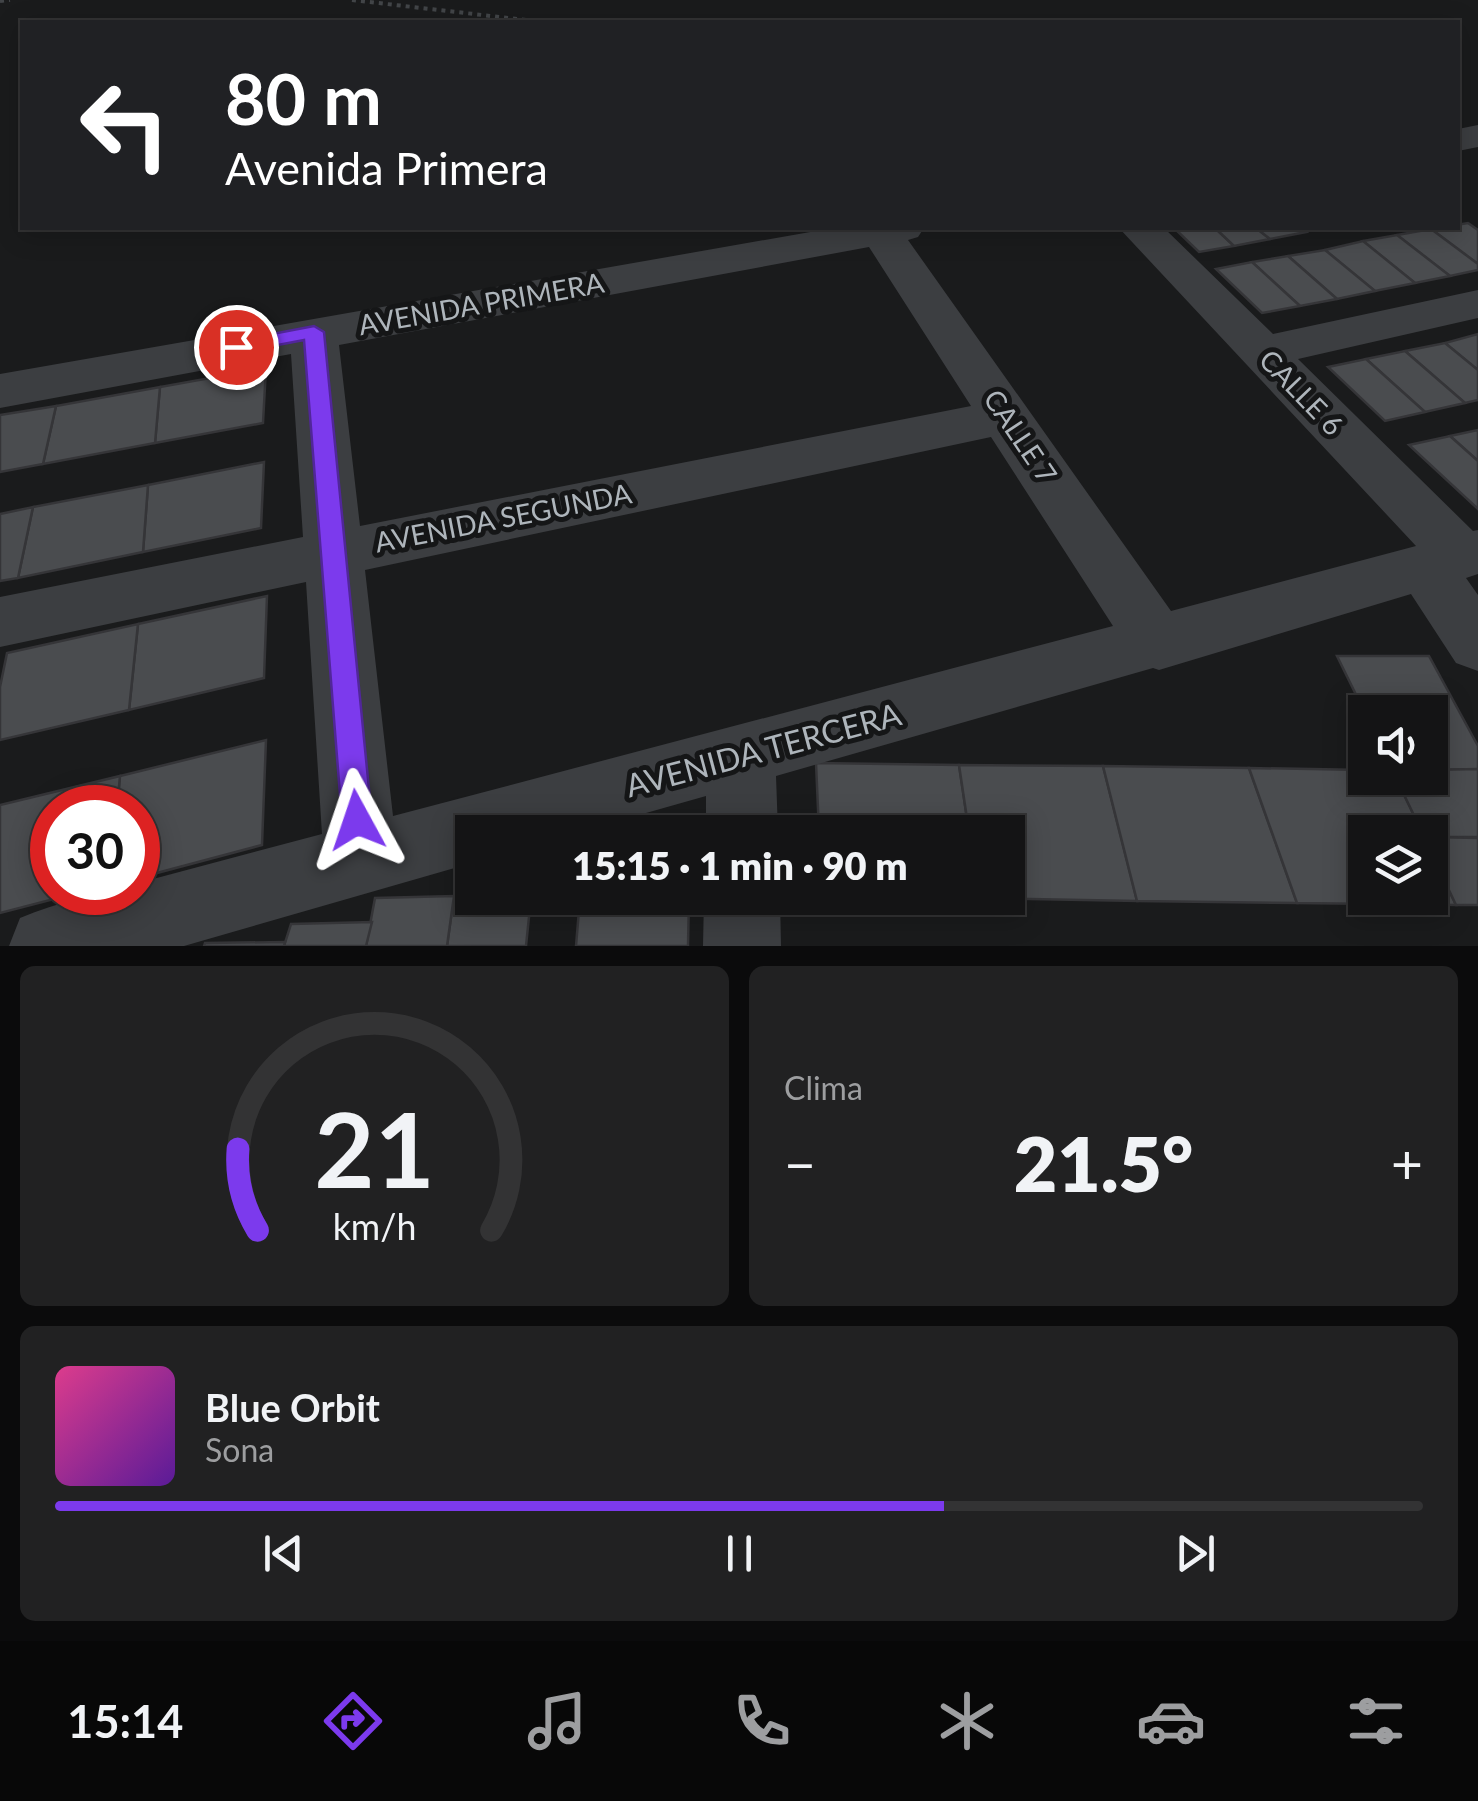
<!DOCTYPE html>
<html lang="es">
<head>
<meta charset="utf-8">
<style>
  body { margin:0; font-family:Lato,sans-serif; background:#212122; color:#f1f3f6; height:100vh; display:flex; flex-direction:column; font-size:38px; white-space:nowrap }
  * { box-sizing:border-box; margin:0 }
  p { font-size:32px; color:#9d9ea0 }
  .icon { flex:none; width:55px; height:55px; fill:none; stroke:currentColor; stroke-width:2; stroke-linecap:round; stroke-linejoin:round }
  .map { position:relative; height:946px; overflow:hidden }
  .drawer { display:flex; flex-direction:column; gap:20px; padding:20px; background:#0b0b0c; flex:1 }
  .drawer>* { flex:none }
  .top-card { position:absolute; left:20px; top:20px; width:1440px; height:210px; border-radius:0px; box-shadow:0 5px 25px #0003,0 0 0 2px #333334; background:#202124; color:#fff; overflow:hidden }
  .buttons { position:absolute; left:1348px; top:695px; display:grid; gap:20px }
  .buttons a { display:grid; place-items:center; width:100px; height:100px; border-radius:0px; background:#141415; box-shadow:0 5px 25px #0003,0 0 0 2px #333334; font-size:50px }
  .speed { position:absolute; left:30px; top:785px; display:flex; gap:20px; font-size:50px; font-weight:700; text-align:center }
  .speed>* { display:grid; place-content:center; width:130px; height:130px; border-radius:50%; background:#141415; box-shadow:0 5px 25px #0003,0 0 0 2px #333334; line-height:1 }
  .speed .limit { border:15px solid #d22; background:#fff; color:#111 }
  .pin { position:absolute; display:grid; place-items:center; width:85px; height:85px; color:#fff; margin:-42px; border:5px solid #fff; border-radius:50%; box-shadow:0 2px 10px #0007 }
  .me { position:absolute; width:110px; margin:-55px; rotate:355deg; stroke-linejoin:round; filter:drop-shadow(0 0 8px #0008) }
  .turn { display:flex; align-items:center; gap:35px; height:210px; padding:0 40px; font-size:45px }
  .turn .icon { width:130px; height:130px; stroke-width:2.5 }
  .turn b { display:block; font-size:70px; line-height:85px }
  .big { font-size:75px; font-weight:800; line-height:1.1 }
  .drawer .tile { flex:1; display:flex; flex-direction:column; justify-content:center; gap:15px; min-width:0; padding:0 35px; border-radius:15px; background:#212122 }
  .drawer .dial { align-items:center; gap:0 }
  .dial svg { height:260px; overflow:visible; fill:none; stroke:#333334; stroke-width:7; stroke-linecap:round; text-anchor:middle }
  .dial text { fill:#f1f3f6; stroke:none }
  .song { display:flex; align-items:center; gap:30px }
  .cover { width:120px; height:120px; border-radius:15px; background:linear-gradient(135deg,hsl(330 70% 55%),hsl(270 70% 35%)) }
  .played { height:10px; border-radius:5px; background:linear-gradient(90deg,#7c3aed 65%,#333334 65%) }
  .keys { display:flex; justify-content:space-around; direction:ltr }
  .heat { display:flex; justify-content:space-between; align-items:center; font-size:55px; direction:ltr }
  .drawer .tiles { flex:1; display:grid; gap:20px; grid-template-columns:1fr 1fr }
  .tile:last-child { grid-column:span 2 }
  .trip { position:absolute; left:455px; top:815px; width:570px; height:100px; border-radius:0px; background:#141415; box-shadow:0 5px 25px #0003,0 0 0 2px #333334; font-weight:800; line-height:100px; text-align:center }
  .dock { display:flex; height:160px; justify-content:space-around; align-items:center; background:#080808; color:#9d9ea0 }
  .dock .icon { width:70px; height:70px }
  .dock .on { color:#7c3aed }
  .dock b { font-size:45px; color:#f1f3f6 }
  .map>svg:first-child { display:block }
  .building { fill:#4a4c4f; stroke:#353538; stroke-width:2.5 }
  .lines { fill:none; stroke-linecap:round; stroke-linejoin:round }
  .path { stroke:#424548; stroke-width:4; stroke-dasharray:4 5; stroke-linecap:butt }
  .minor { fill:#3c3e41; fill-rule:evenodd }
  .route { fill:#7c3aed; stroke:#51269a; stroke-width:2.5 }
  .labels { text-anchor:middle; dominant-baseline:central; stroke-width:10; stroke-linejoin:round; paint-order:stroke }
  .street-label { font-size:28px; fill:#aeb5bb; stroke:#151617 }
  .near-street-label { font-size:32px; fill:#aeb5bb; stroke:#151617 }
</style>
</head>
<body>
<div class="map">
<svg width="1478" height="946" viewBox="0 0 1478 946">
  <rect width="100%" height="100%" fill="#1a1b1c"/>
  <g class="building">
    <path d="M 1468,223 L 1478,230 L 1478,264 L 1431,229 Z"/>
    <path d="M 1174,228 L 1215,228 L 1234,246 L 1199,252 Z"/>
    <path d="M 1215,228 L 1256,228 L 1270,239 L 1234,246 Z"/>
    <path d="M 1256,228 L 1300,228 L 1306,232 L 1270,239 Z"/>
    <path d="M 1431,229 L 1478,264 L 1478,270 L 1450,276 L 1397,235 Z"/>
    <path d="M 1397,235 L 1450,276 L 1415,283 L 1363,241 Z"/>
    <path d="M 1363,241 L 1415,283 L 1375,291 L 1325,250 Z"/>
    <path d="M 1325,250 L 1375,291 L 1337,299 L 1288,256 Z"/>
    <path d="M 1288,256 L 1337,299 L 1300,306 L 1252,262 Z"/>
    <path d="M 1252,262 L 1300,306 L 1262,313 L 1216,269 Z"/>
    <path d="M 1478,334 L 1478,370 L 1445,343 Z"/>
    <path d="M 1445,343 L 1478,370 L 1478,400 L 1465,403 L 1405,351 Z"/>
    <path d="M 1405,351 L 1465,403 L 1425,412 L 1366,359 Z"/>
    <path d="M 1366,359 L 1425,412 L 1385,421 L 1328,367 Z"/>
    <path d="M 266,368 L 263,423 L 155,443 L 160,387 Z"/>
    <path d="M 160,387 L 155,443 L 43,464 L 56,406 Z"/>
    <path d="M 56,406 L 43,464 L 0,472 L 0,415 Z"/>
    <path d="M 1478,430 L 1478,461 L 1450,436 Z"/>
    <path d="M 1450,436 L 1478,461 L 1478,509 L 1409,445 Z"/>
    <path d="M 264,462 L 261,528 L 143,552 L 148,485 Z"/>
    <path d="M 148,485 L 143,552 L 18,578 L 33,507 Z"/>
    <path d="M 33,507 L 18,578 L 0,581 L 0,514 Z"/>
    <path d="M 267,596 L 264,678 L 129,710 L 138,624 Z"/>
    <path d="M 138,624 L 129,710 L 0,740 L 0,687 L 7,653 Z"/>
    <path d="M 1337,656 L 1429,656 L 1478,746 L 1478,769 L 1430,770 L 1430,712 L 1365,713 Z"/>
    <path d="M 266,740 L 262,845 L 138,878 L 138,808 L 117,808 L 120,776 Z"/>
    <path d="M 816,763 L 959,765 L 969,832 L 819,832 Z"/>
    <path d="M 959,765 L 1103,766 L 1137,901 L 979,898 L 1008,898 L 1008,832 L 969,832 Z"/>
    <path d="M 1103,766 L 1249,768 L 1297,903 L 1137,901 Z"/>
    <path d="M 1249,768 L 1365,770 L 1365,778 L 1396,778 L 1422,832 L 1365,832 L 1365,898 L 1430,898 L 1430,850 L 1456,905 L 1297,903 Z"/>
    <path d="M 1478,769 L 1478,837 L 1430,837 L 1430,832 L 1422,832 L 1396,778 L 1430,778 L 1430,770 Z"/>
    <path d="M 120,776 L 117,808 L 52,808 L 52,892 L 81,892 L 0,913 L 0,805 Z"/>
    <path d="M 1430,837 L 1478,838 L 1478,905 L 1456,905 L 1430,850 Z"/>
    <path d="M 457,875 L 472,875 L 472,898 L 531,898 L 526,946 L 447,946 Z"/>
    <path d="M 454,896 L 447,946 L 366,946 L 375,898 Z"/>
    <path d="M 580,898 L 689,898 L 688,946 L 576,946 Z"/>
    <path d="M 372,922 L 366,946 L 284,946 L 291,924 Z"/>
    <path d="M 285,942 L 284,946 L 204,946 L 205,943 Z"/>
  </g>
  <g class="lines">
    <g class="path">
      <path d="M 352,0 L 543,22"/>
      <path d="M 0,1 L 10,0"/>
    </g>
    <g class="minor">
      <path d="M 1478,125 L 1478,147 L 1458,151 L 1458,129 Z"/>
      <path d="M 833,228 L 924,228 L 918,237 L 908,240 L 1171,611 L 1416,546 L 1119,228 L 1164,228 L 1273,334 L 1478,290 L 1478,318 L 1298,359 L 1473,531 L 1478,530 L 1478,574 L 1466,578 L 1478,595 L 1478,671 L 1456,663 L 1411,594 L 1159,670 L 1153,668 L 776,776 L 778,832 L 706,832 L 706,796 L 579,832 L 472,832 L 472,863 L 184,946 L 9,946 L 20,918 C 59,902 96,892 138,892 L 138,883 L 322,834 L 306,582 L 0,647 L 0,597 L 303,537 L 291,354 L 0,408 L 0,374 ZM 869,247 L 971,406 L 360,526 L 339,345 ZM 991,437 L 1113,626 L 393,816 L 365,570 Z"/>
      <path d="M 704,898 L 780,898 L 781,946 L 703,946 Z"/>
    </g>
  </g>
  <path class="route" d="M 314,326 L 324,332 L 372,820 L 368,830 L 357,834 L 346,830 L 342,820 L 304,340 L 236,353 L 225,347 L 236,341 Z"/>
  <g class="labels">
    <g class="street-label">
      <text transform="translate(481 303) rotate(-10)">AVENIDA PRIMERA</text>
      <text transform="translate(1302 392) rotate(46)">CALLE 6</text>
      <text transform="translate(1021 436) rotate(56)">CALLE 7</text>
      <text transform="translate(503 517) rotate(-11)">AVENIDA SEGUNDA</text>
    </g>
    <g class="near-street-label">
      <text transform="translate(763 749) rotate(-15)">AVENIDA TERCERA</text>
    </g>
  </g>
</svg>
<div class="buttons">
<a><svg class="icon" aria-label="sound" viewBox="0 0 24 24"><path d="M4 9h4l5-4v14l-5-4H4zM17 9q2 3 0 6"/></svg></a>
<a><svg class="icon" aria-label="layers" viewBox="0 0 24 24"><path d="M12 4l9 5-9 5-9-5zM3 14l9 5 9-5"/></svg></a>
</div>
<div class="speed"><div class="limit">30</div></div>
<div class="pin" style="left:236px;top:347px;background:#d93025"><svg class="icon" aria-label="arrive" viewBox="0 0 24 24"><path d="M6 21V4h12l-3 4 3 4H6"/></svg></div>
<svg class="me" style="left:357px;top:820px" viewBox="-20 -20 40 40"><path d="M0-17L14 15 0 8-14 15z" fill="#7c3aed" stroke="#fff" stroke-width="4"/></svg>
<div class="trip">15:15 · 1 min · 90 m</div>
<div class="top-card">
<div class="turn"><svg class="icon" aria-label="left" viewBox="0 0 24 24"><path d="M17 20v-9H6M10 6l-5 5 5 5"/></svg><div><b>80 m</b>Avenida Primera</div></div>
</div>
</div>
<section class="drawer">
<div class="tiles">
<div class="tile dial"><svg viewBox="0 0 100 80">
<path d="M14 69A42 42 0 1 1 86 69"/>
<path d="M14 69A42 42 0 0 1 8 44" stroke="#7c3aed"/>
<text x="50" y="56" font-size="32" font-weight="700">21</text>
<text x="50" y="72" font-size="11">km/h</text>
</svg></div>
<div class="tile"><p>Clima</p>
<div class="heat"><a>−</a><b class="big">21.5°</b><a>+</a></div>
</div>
<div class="tile">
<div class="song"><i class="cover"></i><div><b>Blue Orbit</b><p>Sona</p></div></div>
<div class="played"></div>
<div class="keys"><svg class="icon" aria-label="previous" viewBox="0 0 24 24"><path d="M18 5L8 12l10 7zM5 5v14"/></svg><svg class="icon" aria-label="pause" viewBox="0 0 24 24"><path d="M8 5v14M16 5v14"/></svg><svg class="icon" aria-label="next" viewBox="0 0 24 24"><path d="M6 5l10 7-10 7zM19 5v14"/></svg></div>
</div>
</div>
</section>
<nav class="dock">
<b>15:14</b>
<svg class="icon on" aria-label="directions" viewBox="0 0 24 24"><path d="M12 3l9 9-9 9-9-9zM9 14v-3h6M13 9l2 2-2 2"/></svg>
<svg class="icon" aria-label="music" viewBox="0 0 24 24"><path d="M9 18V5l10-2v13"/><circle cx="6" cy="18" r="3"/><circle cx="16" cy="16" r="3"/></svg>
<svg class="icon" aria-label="phone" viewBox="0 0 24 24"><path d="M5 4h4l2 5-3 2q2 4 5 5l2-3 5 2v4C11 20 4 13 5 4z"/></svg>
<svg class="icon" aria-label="climate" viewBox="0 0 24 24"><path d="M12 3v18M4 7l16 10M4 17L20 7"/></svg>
<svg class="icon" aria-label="car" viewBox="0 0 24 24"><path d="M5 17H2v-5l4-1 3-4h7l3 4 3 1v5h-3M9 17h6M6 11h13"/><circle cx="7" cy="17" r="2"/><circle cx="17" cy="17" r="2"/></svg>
<svg class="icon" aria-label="filters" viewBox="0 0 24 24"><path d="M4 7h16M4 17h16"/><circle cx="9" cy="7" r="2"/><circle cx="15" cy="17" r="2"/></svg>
</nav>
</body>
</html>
